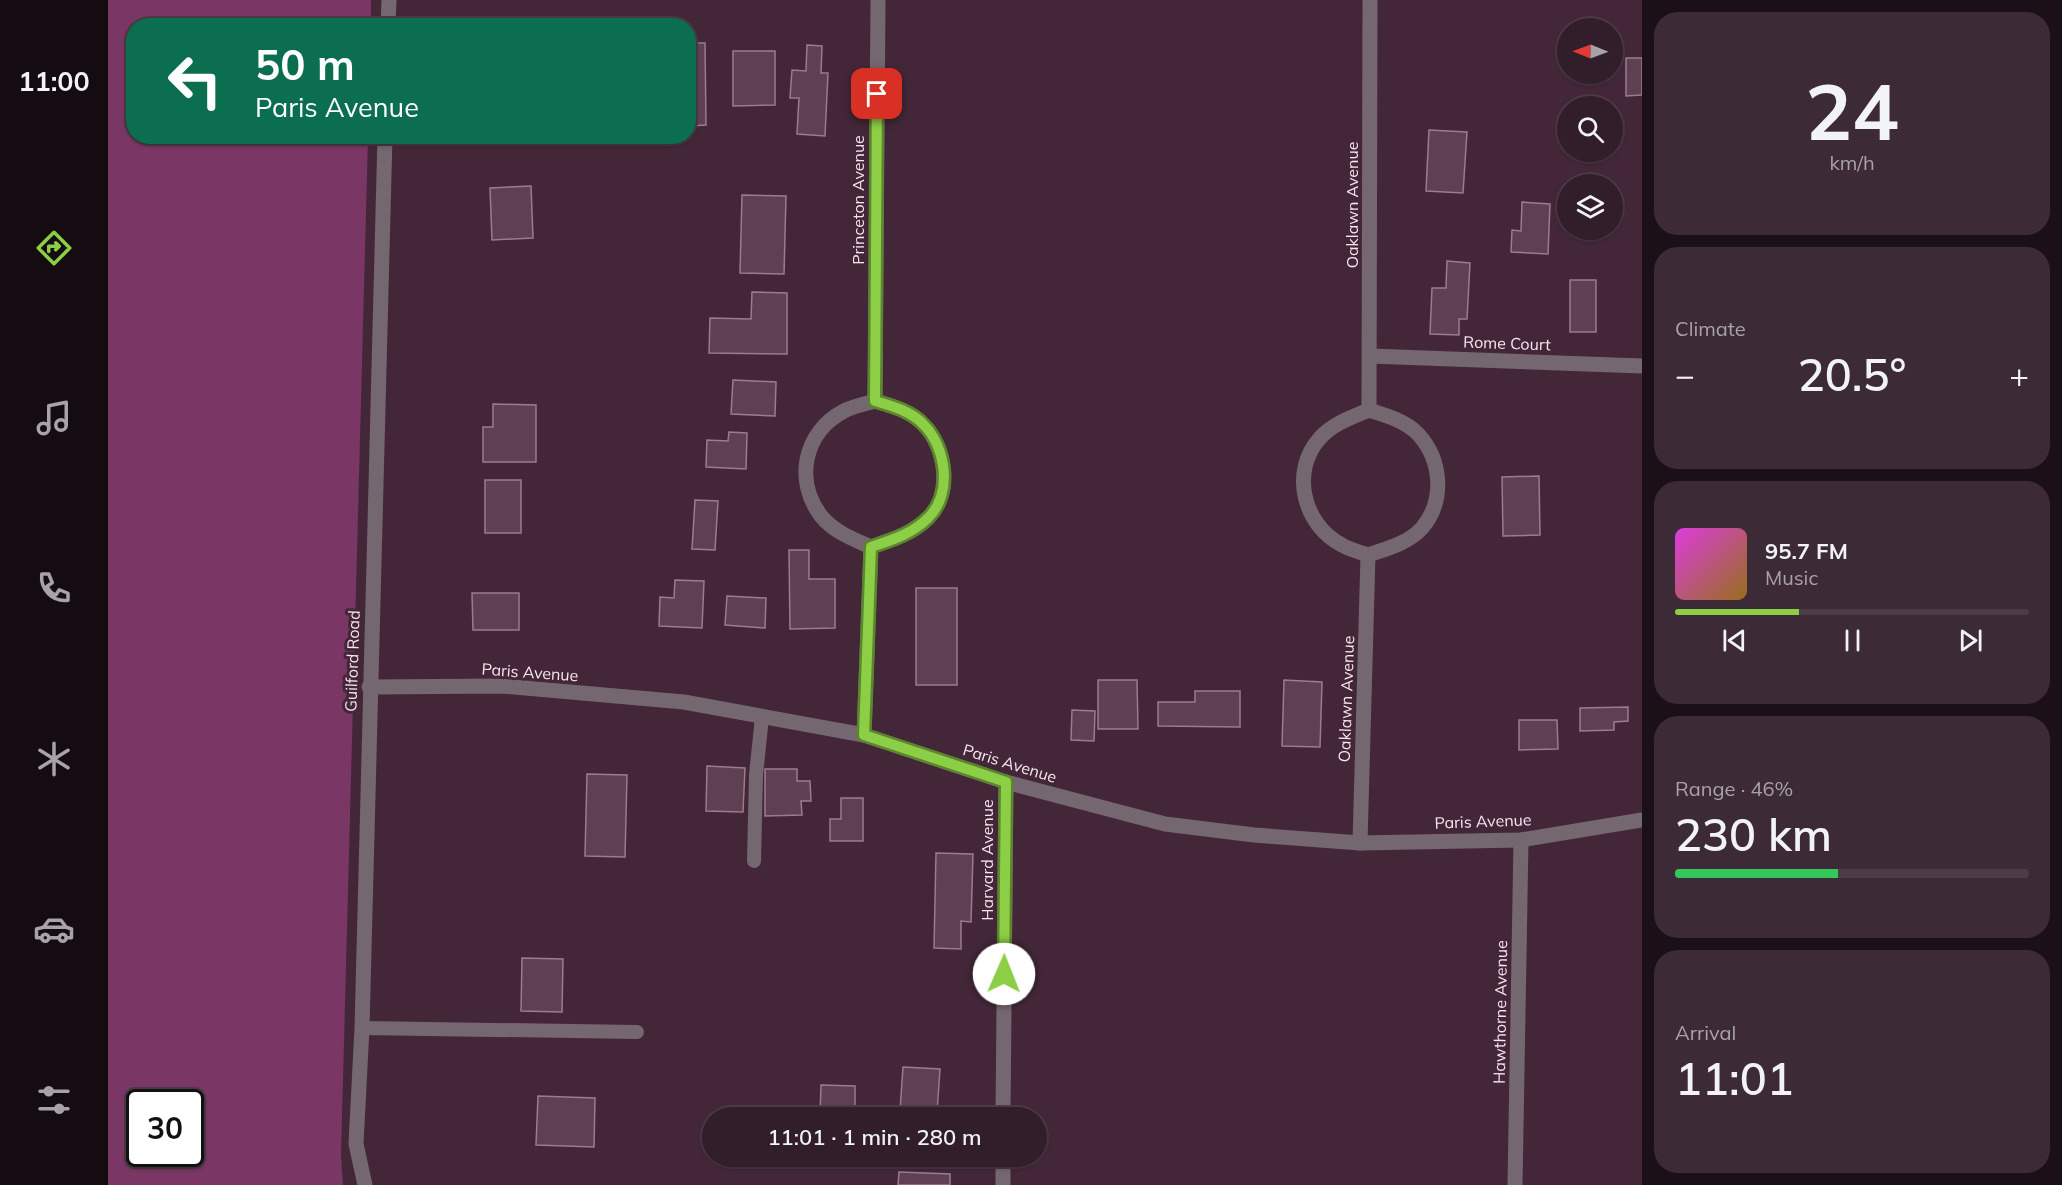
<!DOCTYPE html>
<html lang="en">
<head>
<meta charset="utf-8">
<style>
  body { margin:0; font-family:Mulish,sans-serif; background:#3d2a37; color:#f1f3f6; height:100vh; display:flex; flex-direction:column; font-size:22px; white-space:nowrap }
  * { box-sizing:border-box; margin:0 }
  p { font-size:20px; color:#a8a2a9 }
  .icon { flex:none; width:33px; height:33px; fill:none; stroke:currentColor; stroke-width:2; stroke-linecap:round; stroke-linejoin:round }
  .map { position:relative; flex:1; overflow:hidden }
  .details { display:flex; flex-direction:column; gap:12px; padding:12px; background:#1c1018; width:420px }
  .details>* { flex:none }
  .banner { position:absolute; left:18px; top:18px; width:570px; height:126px; border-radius:24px; box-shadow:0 2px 4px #0004,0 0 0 2px #4d3b47; background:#0b6e4f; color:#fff; overflow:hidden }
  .needle { width:39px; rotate:271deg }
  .controls { position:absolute; left:1449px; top:18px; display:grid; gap:12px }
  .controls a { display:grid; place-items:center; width:66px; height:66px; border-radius:50%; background:#321d2b; box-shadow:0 2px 4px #0004,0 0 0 2px #4d3b47; font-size:30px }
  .speed { position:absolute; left:18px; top:1089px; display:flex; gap:12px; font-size:30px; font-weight:700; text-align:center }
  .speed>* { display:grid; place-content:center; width:78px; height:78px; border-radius:50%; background:#321d2b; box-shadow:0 2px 4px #0004,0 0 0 2px #4d3b47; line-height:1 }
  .speed .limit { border:3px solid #111; border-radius:9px; background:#fff; color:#111 }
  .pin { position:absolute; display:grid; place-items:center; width:51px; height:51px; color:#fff; margin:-26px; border-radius:12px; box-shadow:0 3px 9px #0006 }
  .me { position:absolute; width:66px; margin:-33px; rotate:1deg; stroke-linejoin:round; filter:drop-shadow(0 0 4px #0008) }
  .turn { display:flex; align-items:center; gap:21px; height:126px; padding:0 30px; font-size:27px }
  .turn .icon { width:78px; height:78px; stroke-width:2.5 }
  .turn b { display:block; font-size:42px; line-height:51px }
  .big { font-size:45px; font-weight:600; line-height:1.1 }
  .details .card { flex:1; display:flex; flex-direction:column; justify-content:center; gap:9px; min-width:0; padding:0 21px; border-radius:24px; background:#3d2a37 }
  .details .dial { align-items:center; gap:0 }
  .dial b { font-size:78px; line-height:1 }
  .song { display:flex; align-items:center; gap:18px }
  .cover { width:72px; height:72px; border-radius:9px; background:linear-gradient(135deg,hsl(300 70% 55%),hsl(40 70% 35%)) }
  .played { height:6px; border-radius:3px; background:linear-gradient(90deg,#8cce45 35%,#4d3b47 35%) }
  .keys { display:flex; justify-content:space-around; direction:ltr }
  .heat { display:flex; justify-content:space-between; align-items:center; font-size:33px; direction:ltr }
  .charge { height:9px; border-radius:4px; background:linear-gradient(90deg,#34c759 46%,#4d3b47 0) }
  .trip { position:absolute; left:594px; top:1107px; width:345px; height:60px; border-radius:30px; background:#321d2b; box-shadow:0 2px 4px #0004,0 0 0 2px #4d3b47; font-weight:600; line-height:60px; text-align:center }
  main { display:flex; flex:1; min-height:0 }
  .tab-bar { display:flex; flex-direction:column; width:108px; justify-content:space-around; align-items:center; background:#140c11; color:#a8a2a9 }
  .tab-bar .icon { width:42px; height:42px }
  .tab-bar .active { color:#8cce45 }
  .tab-bar b { font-size:27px; color:#f1f3f6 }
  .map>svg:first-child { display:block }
  .green { fill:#7a3664; fill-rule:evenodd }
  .building { fill:#5e4052; stroke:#9c7b8f; stroke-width:1.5 }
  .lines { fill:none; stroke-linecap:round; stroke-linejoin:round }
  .service { stroke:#75676f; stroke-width:14 }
  .minor { stroke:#75676f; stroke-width:15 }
  .tertiary { stroke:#75676f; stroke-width:15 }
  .route-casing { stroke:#5b862d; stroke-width:15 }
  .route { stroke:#8cce45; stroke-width:10 }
  .labels { text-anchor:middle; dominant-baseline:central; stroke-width:6; stroke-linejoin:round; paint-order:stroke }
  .street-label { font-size:16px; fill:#f8e5f0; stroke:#432739 }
</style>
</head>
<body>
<main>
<nav class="tab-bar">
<b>11:00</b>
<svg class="icon active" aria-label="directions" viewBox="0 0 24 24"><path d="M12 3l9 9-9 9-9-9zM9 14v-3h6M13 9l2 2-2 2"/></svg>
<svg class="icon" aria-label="music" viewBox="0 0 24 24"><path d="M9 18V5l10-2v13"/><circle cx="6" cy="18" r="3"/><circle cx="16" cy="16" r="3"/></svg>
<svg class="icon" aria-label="phone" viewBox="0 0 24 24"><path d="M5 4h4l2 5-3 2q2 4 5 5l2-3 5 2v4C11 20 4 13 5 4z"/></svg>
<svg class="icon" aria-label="climate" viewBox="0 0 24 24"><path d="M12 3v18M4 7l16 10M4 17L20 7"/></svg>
<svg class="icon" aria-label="car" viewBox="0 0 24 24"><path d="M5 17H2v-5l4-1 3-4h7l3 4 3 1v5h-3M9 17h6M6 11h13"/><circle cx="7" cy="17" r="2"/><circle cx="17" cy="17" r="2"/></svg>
<svg class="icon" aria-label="filters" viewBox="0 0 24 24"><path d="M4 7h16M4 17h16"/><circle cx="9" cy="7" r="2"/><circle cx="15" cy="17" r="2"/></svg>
</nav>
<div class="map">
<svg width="1534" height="1185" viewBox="0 0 1534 1185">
  <rect width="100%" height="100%" fill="#432739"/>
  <path class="green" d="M 0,0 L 263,0 L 263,25 L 26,26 L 26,136 L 260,137 L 233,1155 L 235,1185 L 0,1185 ZM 32,1102 L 82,1102 L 82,1154 L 32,1154 Z"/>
  <g class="building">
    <path d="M 459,23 L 460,26 L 402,26 L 402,25 Z"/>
    <path d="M 580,43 L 597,43 L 598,125 L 580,126 Z"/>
    <path d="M 699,45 L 714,46 L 713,73 L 720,73 L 717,136 L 689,134 L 691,98 L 682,98 L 684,70 L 698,71 Z"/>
    <path d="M 625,51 L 667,51 L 667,105 L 625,106 Z"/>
    <path d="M 1518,58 L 1534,58 L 1534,95 L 1518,96 Z"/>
    <path d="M 1321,130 L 1359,132 L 1355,193 L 1318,191 Z"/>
    <path d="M 423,186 L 425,238 L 384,240 L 382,188 Z"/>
    <path d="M 634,195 L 678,196 L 676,274 L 632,273 Z"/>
    <path d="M 1414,202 L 1442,204 L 1440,254 L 1403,252 L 1404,230 L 1413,231 Z"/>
    <path d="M 1339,261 L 1362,263 L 1359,319 L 1351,319 L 1351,335 L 1322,334 L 1324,288 L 1338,288 Z"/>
    <rect x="1462" y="280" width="26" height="52"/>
    <path d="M 644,292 L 679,293 L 679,354 L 601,353 L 602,318 L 643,319 Z"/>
    <path d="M 625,380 L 668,382 L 667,416 L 623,414 Z"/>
    <path d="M 385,404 L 428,405 L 428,462 L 375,462 L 375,427 L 385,427 Z"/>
    <path d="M 621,432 L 639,433 L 638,469 L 598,467 L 599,440 L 620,441 Z"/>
    <path d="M 1431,476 L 1432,535 L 1395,536 L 1394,477 Z"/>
    <rect x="377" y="480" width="36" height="53"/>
    <path d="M 587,500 L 610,501 L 607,550 L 584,549 Z"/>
    <path d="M 681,550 L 701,550 L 701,579 L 727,579 L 727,628 L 682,629 Z"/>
    <path d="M 567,580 L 596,581 L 594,628 L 551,626 L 552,597 L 566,598 Z"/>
    <rect x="808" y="588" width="41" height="97"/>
    <path d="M 364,593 L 411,593 L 411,630 L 365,630 Z"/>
    <path d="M 619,596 L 658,598 L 657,628 L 617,625 Z"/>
    <path d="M 990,680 L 1029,680 L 1030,729 L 990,729 Z"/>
    <path d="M 1176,680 L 1214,682 L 1212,747 L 1174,746 Z"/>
    <path d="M 1087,691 L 1132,691 L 1132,727 L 1050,726 L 1050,702 L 1087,702 Z"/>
    <path d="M 1520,707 L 1520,721 L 1506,722 L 1506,730 L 1472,731 L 1472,708 Z"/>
    <path d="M 964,710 L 987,711 L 986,741 L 963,740 Z"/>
    <path d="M 1411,720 L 1449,720 L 1450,749 L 1411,750 Z"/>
    <path d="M 599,766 L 637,768 L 635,812 L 598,811 Z"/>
    <path d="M 657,769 L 689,769 L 689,781 L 702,781 L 703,801 L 693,801 L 694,815 L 657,816 Z"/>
    <path d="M 479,774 L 519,775 L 517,857 L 477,856 Z"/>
    <path d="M 733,798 L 755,798 L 755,841 L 722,841 L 722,819 L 733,819 Z"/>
    <path d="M 828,853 L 865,854 L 863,922 L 853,921 L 853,949 L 826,948 Z"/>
    <path d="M 414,958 L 455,959 L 454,1012 L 413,1011 Z"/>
    <path d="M 795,1067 L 832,1069 L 829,1113 L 792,1111 Z"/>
    <path d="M 713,1085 L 747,1086 L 747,1117 L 712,1117 Z"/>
    <path d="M 430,1096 L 487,1098 L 486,1147 L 428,1145 Z"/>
    <path d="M 781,1156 L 830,1156 L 829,1158 Z"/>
    <path d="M 791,1172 L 842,1174 L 842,1185 L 790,1185 Z"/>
  </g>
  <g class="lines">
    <g class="service">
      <path d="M 646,861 L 648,775 L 654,717"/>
      <path d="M 254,1028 L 529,1032"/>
    </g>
    <g class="minor">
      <path d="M 1262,356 L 1534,366"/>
      <path d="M 767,401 C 784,406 803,411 816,425 C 838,448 845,494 820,518 C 804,534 784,539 763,547 C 745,539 726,532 713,516 C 686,480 696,432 736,411 C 745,406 757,404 767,401 Z"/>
      <path d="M 767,401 L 770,0"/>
      <path d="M 1261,410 C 1277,415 1298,421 1310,434 C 1334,460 1337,501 1314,528 C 1301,543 1278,549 1260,555 C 1252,552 1242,550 1234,545 C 1195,525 1182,471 1212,438 C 1224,424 1244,417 1261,410 Z"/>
      <path d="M 1261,410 L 1262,0"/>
      <path d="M 261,687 L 394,686 L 576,702 L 756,735 L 898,782 L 1057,824 L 1146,835 L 1252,843 L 1413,840 L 1534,820"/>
      <path d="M 756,735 L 763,547"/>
      <path d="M 1252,843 L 1260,555"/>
      <path d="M 895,1118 L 898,782"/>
      <path d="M 895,1185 L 895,1156"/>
      <path d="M 1407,1185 L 1413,840"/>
    </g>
    <g class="tertiary">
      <path d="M 280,26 L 281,0"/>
      <path d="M 257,1185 L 248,1144 L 254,1028 L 277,136"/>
    </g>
  </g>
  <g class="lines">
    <g class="route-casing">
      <path id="route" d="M 769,94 L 767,401 C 784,406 803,411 816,425 C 838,447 845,494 820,518 C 804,534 784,540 763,547 L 756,735 L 898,782 L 896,974"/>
    </g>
    <use href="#route" class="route"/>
  </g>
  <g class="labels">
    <g class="street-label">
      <text transform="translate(750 200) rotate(-90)">Princeton Avenue</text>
      <text transform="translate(1244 205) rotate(-90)">Oaklawn Avenue</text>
      <text transform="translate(1399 343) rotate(2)">Rome Court</text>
      <text transform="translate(244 661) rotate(-88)">Guilford Road</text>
      <text transform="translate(422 672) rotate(4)">Paris Avenue</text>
      <text transform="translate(1238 699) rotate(-88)">Oaklawn Avenue</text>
      <text transform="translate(902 763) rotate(17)">Paris Avenue</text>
      <text transform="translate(1375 821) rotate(-2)">Paris Avenue</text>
      <text transform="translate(879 860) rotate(-90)">Harvard Avenue</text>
      <text transform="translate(1392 1012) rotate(-89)">Hawthorne Avenue</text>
    </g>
  </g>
</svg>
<div class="controls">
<a><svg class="needle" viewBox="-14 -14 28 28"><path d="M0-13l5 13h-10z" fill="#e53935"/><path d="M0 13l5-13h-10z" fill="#a8a2a9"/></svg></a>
<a><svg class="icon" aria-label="search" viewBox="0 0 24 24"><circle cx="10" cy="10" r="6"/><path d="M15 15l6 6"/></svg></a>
<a><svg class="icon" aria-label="layers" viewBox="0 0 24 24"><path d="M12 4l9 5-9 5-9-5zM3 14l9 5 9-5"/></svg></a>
</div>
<div class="speed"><div class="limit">30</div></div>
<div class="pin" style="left:769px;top:94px;background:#d93025"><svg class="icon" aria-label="arrive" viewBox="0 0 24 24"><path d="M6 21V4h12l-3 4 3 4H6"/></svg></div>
<svg class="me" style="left:896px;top:974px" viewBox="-20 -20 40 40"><circle r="19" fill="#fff"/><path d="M0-13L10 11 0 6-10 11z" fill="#8cce45"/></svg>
<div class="trip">11:01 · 1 min · 280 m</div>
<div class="banner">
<div class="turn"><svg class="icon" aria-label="left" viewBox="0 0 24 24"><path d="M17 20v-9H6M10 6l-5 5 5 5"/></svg><div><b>50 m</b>Paris Avenue</div></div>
</div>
</div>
<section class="details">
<div class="card dial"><b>24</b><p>km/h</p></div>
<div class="card"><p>Climate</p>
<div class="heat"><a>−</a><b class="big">20.5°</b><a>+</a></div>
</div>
<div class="card">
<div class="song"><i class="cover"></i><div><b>95.7 FM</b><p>Music</p></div></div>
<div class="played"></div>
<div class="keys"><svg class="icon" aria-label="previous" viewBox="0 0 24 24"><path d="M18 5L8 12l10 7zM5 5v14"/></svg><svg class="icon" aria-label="pause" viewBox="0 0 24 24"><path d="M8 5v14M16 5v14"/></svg><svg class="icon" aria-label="next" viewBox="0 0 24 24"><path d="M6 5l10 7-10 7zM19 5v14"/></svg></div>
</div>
<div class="card"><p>Range · 46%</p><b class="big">230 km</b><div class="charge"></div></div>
<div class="card"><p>Arrival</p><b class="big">11:01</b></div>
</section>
</main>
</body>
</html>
